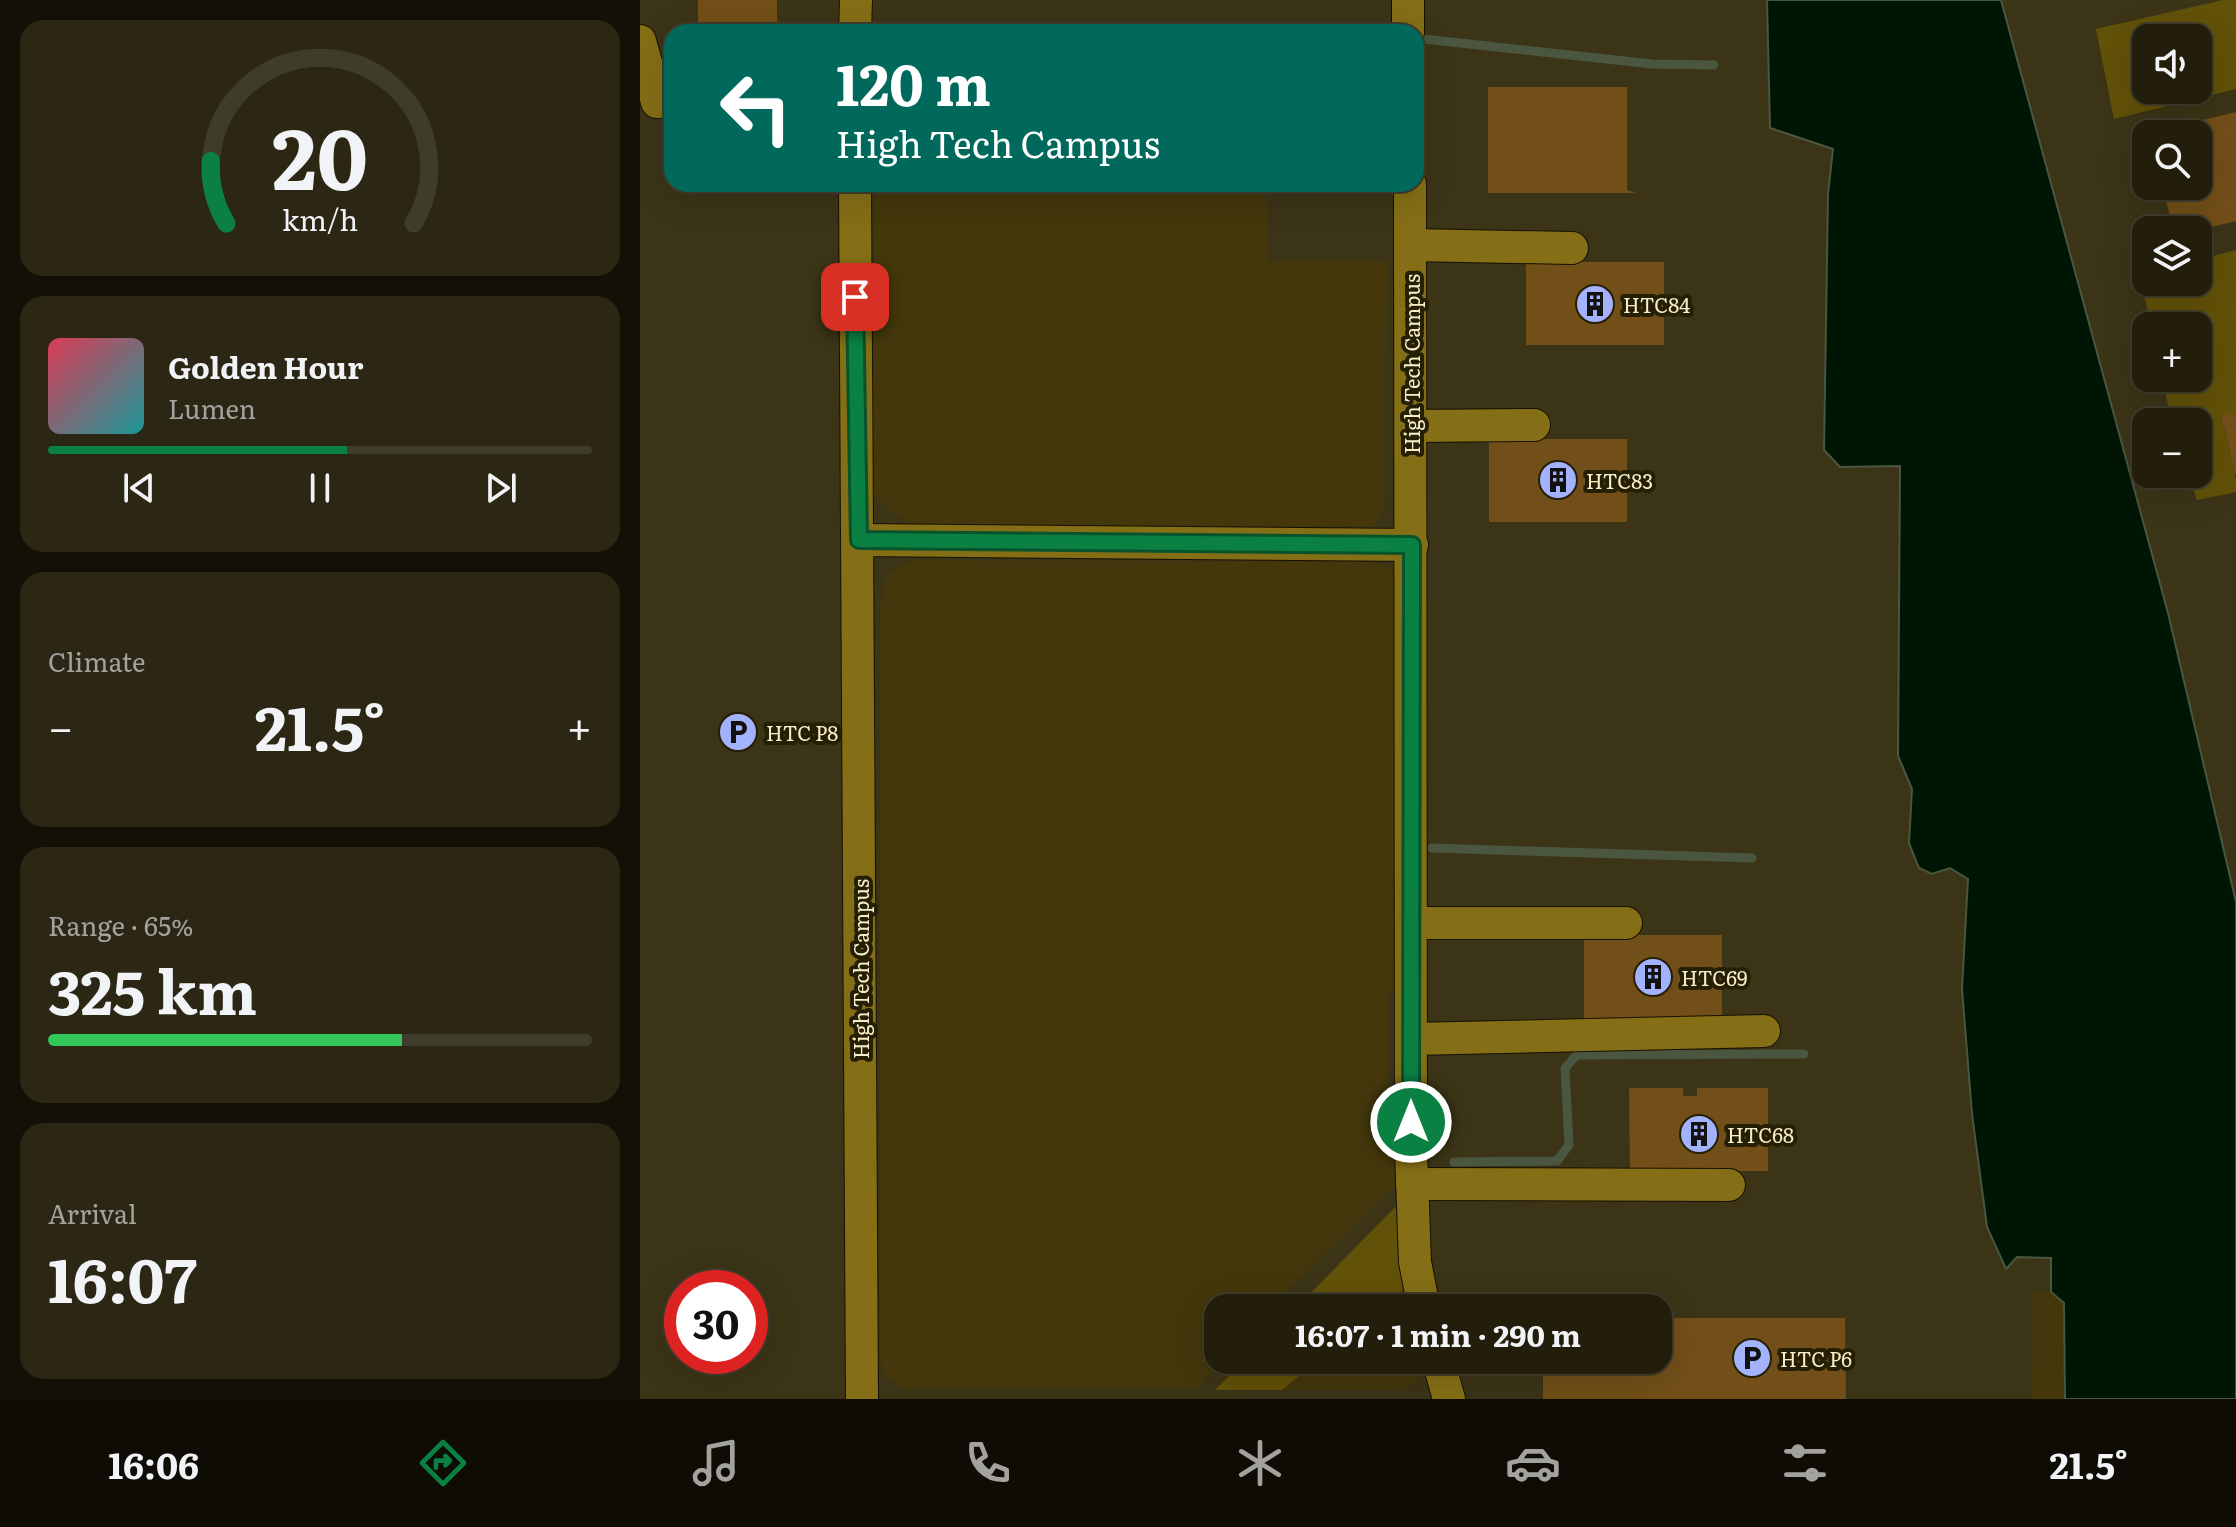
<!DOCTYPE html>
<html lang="en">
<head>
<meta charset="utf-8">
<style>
  body { margin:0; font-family:Literata,serif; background:#2b2714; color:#f1f3f6; height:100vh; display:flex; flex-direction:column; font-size:30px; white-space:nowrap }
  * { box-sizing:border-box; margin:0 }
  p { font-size:26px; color:#a3a29d }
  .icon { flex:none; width:44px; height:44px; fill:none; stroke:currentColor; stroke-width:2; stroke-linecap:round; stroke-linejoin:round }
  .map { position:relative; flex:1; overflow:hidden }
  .sheet { display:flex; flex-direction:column; gap:20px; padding:20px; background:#131006; width:640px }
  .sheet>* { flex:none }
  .banner { position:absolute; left:24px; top:24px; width:760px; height:168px; border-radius:24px; box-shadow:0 8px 32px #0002,0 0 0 2px #403c2c; background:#00695c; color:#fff; overflow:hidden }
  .buttons { position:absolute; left:1492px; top:24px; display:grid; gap:16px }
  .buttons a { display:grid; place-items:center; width:80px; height:80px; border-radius:16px; background:#231e0b; box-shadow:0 8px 32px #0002,0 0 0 2px #403c2c; font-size:40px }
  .speed { position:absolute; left:24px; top:1270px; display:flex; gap:16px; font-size:40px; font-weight:700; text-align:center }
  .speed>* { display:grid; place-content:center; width:104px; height:104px; border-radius:50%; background:#231e0b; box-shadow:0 8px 32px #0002,0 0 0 2px #403c2c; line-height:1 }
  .speed .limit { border:12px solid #d22; background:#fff; color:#111 }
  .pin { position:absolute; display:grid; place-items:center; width:68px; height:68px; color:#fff; margin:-34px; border-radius:16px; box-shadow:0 4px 12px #0006 }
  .me { position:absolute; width:88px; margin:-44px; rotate:0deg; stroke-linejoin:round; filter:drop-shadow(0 0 6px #0008) }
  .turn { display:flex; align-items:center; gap:28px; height:168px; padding:0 40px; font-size:36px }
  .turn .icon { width:104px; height:104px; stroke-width:2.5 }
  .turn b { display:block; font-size:56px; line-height:68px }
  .big { font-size:60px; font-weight:700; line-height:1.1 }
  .sheet .widget { flex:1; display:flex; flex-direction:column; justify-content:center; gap:12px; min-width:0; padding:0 28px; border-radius:24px; background:#2b2714 }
  .sheet .dial { align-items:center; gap:0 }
  .dial svg { height:208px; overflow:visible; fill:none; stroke:#403c2c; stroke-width:7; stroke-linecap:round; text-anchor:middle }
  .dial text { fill:#f1f3f6; stroke:none }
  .song { display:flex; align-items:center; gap:24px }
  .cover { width:96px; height:96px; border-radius:12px; background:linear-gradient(135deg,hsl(350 70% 55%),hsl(180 70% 35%)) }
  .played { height:8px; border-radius:4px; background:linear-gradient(90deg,#0b8043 55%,#403c2c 55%) }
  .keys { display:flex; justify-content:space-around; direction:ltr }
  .heat { display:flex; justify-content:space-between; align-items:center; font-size:44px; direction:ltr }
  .charge { height:12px; border-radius:6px; background:linear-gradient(90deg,#34c759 65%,#403c2c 0) }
  .trip { position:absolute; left:564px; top:1294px; width:468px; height:80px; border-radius:24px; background:#231e0b; box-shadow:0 8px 32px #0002,0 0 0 2px #403c2c; font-weight:700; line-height:80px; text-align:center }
  .tabs { display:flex; height:128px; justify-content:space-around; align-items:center; background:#0e0c04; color:#a3a29d }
  .tabs .icon { width:56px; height:56px }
  .tabs .current { color:#0b8043 }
  .tabs b { font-size:36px; color:#f1f3f6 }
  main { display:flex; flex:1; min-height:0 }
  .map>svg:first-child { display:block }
  .built { fill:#3c3417; fill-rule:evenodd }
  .green { fill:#43370b }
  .forest { fill:#625108; fill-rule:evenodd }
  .water { fill:#001605; stroke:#4a563f; stroke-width:2 }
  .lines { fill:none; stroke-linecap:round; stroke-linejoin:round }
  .stream { stroke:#4a563f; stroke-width:9 }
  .building { fill:#724f18 }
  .minor-casing { stroke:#171100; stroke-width:34 }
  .minor { stroke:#846e16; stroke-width:32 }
  .route-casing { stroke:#07532c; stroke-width:20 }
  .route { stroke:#0b8043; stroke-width:14 }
  .labels { text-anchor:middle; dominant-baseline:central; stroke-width:8; stroke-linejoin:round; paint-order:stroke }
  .poi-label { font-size:20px; fill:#f8edc6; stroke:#251f05; text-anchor:start }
  .street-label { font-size:20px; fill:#f8edc6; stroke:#251f05 }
</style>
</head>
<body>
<main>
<section class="sheet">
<div class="widget dial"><svg viewBox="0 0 100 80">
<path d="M14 69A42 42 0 1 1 86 69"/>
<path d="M14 69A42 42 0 0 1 8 45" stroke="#0b8043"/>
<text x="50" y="56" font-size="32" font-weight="700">20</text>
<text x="50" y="72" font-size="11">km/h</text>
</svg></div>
<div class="widget">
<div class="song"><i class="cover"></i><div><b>Golden Hour</b><p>Lumen</p></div></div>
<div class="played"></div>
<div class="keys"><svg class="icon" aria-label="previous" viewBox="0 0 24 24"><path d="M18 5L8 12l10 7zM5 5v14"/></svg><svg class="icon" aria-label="pause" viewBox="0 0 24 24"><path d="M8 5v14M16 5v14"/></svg><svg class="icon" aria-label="next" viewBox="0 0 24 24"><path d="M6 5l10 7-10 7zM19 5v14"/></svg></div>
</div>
<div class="widget"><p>Climate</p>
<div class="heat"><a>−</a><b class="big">21.5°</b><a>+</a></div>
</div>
<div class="widget"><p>Range · 65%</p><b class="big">325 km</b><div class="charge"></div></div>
<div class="widget"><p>Arrival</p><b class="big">16:07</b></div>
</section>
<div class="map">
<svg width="1596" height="1399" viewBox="0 0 1596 1399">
  <rect width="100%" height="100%" fill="#2f280f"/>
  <path class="built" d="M 0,0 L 1596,0 L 1596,1399 L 0,1399 ZM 32,32 L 776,32 L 776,184 L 32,184 ZM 1506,38 L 1558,38 L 1558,90 L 1506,90 ZM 1506,134 L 1558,134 L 1558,186 L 1506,186 ZM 1506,230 L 1558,230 L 1558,282 L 1506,282 ZM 1506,326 L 1558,326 L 1558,378 L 1506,378 ZM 1506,422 L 1558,422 L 1558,474 L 1506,474 ZM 42,1288 L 110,1288 L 110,1356 L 42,1356 ZM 578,1308 L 1018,1308 L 1018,1360 L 578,1360 Z"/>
  <g class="green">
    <path d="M 235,184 L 625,184 L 629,261 L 747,261 L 744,508 L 734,526 L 272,526 L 251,512 L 232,492 Z"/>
    <path d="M 273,560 L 731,562 L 744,564 L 754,573 L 759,993 L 747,994 L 747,1106 L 760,1106 L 759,1182 L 629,1308 L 578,1308 L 578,1360 L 583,1360 L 558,1389 L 263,1389 L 246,1377 L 240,1360 L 240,611 C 243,581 243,571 273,560 Z"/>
    <path d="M 1393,1292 L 1411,1292 L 1424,1303 L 1425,1399 L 1392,1399 Z"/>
    <path d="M 678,1360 L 787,1360 C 788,1377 778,1383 763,1390 L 642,1390 Z"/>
  </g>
  <g class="forest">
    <path d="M 1583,0 L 1596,0 L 1596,89 L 1474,119 L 1456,29 ZM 1506,38 L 1558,38 L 1558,90 L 1506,90 Z"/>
    <path d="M 1596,250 L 1596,413 L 1581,417 L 1596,479 L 1596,492 L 1557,500 L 1548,474 L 1558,474 L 1558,422 L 1532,422 L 1522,378 L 1558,378 L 1558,326 L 1511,326 L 1500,276 L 1506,274 L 1506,282 L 1558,282 L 1558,260 Z"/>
    <path d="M 759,1203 L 758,1250 L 764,1289 L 741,1308 L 656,1308 Z"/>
    <path d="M 605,1360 L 678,1360 L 642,1390 L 575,1390 Z"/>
  </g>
  <path class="water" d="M 1127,0 L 1361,0 L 1528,613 L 1596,902 L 1596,1399 L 1425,1399 L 1424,1303 L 1411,1292 L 1411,1258 L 1377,1257 L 1366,1269 L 1347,1227 L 1332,1114 L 1322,989 L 1328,879 L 1310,868 L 1292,874 L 1279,868 L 1269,843 L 1272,789 L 1258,756 L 1260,466 L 1200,467 L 1184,450 L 1188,194 L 1193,149 L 1130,128 Z"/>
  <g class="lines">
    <g class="stream">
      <path d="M 784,39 L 1012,64 L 1074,65"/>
      <path d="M 792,848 L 1112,858"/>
      <path d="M 814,1162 L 917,1161 L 929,1145 L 925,1068 L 937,1055 L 1164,1054"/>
    </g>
  </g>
  <g class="building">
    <rect x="58" y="0" width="79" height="32"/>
    <path d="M 848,87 L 987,87 L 987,190 L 996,193 L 848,193 Z"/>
    <path d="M 1596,112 L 1596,221 L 1559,230 L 1533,230 L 1523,186 L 1558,186 L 1558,134 L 1510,133 Z"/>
    <rect x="886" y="262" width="138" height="83"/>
    <path d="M 1596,413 L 1596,474 L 1595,474 L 1581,416 Z"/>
    <rect x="849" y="439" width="138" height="83"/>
    <path d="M 944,935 L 1082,935 L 1082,1018 L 944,1019 Z"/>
    <path d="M 989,1088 L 1043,1088 L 1043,1096 L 1057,1096 L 1057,1088 L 1128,1088 L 1128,1171 L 990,1171 Z"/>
    <path d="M 1018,1318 L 1205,1318 L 1206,1399 L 903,1399 L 903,1360 L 1018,1360 Z"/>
  </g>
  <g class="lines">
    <g class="minor-casing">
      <g id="minor">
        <path d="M 768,0 L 768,32"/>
        <path d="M 215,32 L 216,0"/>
        <path d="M 0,41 L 17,102 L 32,102"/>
        <path d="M 215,184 L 222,1399"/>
        <path d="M 770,184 L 771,1150 L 775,1262 L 784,1308"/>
        <path d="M 771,245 L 932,248"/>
        <path d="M 772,426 L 894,425"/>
        <path d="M 219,540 L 772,545"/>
        <path d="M 773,923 L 986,923"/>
        <path d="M 771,1039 L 1124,1031"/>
        <path d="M 772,1184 L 1089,1185"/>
        <path d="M 798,1360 L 809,1399"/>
      </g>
    </g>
    <use href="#minor" class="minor"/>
  </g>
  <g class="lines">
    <g class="route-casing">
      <path id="route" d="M 215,297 L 219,540 L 772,545 L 771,1122"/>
    </g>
    <use href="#route" class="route"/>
  </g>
  <defs>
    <g id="building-disc" transform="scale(2)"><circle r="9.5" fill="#a2b2fd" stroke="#251f05"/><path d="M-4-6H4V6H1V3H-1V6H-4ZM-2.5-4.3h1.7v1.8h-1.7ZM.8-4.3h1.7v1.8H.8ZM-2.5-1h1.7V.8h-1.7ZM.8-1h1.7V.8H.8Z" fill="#111"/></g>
    <g id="parking-disc" transform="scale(2)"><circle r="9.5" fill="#a2b2fd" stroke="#251f05"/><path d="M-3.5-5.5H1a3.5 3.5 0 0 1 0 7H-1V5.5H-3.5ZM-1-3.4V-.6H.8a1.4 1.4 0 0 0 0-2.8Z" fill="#111"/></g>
  </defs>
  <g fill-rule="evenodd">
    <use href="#building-disc" x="955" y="304"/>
    <use href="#building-disc" x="918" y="480"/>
    <use href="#parking-disc" x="98" y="732"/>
    <use href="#building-disc" x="1013" y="977"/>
    <use href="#building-disc" x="1059" y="1134"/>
    <use href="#parking-disc" x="1112" y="1358"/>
  </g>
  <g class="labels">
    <g class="poi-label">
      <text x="983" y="304">HTC84</text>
      <text x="946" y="480">HTC83</text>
      <text x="126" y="732">HTC P8</text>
      <text x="1041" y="977">HTC69</text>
      <text x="1087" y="1134">HTC68</text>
      <text x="1140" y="1358">HTC P6</text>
    </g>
    <g class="street-label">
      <text transform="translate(771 364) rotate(-90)">High Tech Campus</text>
      <text transform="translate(220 969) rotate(-90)">High Tech Campus</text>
    </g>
  </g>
</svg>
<div class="buttons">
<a><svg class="icon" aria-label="sound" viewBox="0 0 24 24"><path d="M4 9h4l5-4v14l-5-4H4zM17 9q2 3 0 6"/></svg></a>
<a><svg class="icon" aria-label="search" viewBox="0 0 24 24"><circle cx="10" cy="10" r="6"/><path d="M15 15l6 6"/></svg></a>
<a><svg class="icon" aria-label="layers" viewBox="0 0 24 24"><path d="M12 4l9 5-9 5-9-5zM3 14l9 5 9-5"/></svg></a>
<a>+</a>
<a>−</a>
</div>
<div class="speed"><div class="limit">30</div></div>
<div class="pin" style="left:215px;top:297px;background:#d93025"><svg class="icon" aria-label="arrive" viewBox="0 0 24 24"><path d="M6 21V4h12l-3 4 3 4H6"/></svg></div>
<svg class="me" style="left:771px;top:1122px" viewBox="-20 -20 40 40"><circle r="17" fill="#0b8043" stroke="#fff" stroke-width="3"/><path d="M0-11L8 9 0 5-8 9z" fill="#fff"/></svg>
<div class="trip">16:07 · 1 min · 290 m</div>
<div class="banner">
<div class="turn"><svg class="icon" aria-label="left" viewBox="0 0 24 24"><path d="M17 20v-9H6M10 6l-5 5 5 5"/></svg><div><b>120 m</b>High Tech Campus</div></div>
</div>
</div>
</main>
<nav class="tabs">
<b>16:06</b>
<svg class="icon current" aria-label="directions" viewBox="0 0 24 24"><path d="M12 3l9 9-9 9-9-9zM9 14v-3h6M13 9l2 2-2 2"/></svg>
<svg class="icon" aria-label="music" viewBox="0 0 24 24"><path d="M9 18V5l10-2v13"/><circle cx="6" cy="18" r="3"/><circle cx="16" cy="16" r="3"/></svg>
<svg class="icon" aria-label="phone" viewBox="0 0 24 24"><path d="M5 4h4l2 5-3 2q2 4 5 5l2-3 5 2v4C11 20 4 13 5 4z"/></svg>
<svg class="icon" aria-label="climate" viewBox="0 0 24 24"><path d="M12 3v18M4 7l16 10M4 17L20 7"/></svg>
<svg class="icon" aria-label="car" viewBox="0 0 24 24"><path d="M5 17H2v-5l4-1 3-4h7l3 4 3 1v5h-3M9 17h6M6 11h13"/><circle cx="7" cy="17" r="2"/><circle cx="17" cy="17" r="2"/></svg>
<svg class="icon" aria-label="filters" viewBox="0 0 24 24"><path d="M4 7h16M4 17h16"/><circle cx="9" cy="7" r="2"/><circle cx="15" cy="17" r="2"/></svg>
<b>21.5°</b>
</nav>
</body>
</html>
